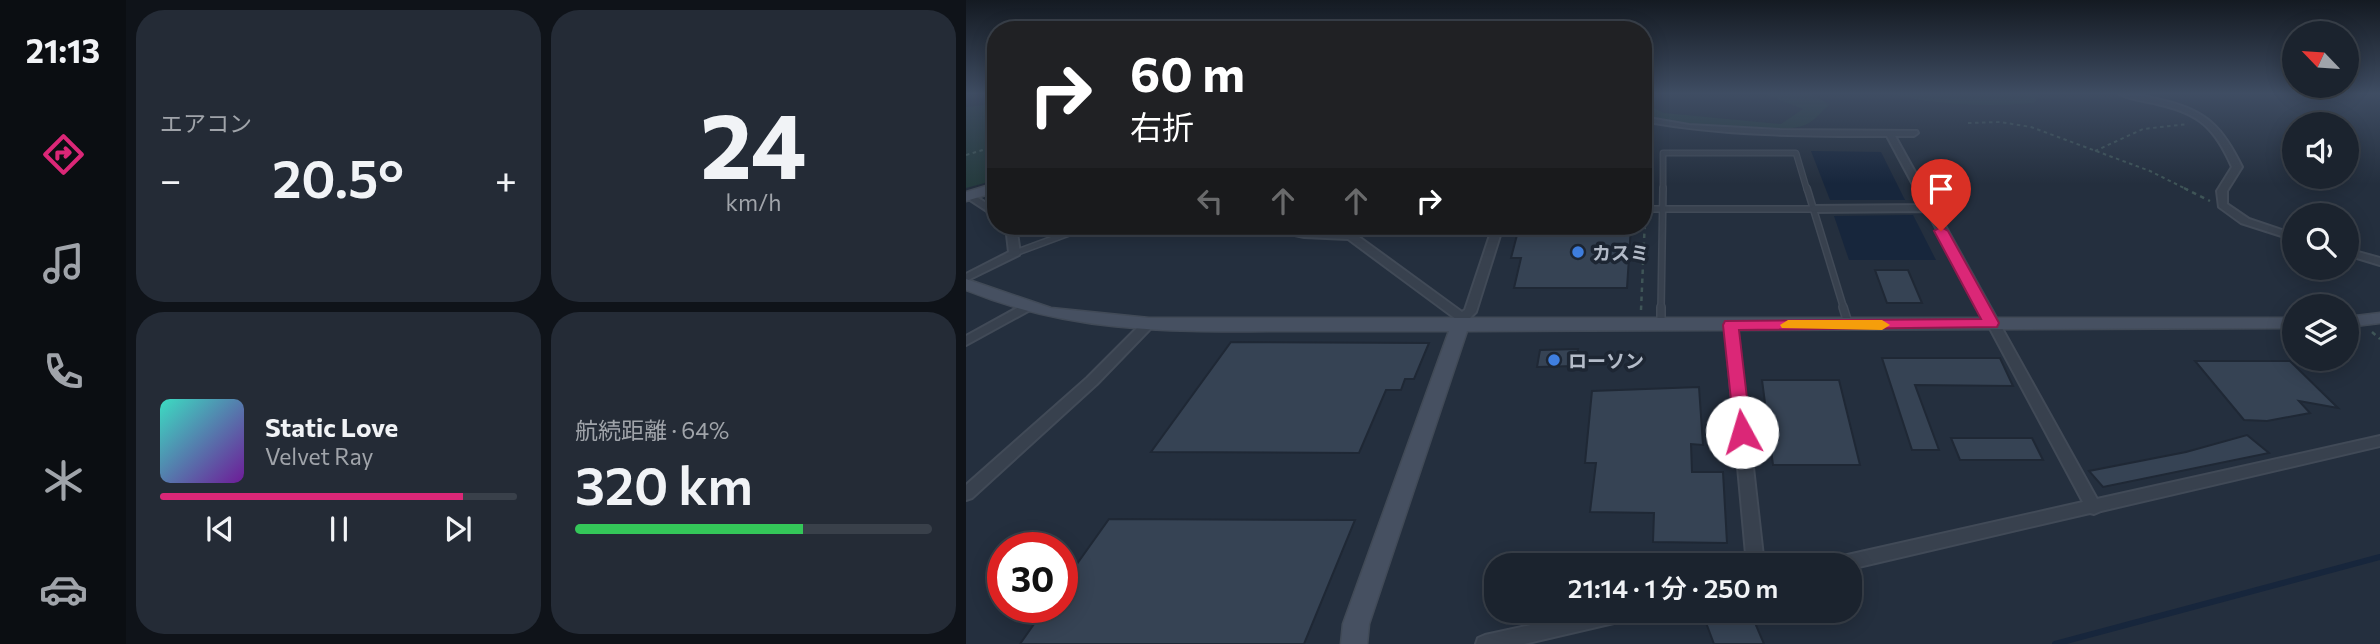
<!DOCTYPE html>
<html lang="ja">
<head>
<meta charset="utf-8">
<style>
  body { margin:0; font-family:Commissioner,"Noto Sans JP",sans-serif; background:#242b36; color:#f1f3f6; height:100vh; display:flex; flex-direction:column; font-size:26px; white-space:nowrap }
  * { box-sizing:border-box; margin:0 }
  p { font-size:23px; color:#a0a4aa }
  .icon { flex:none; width:38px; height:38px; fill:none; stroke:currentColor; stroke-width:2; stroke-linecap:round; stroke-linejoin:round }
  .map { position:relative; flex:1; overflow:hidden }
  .side { display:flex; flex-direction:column; gap:10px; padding:10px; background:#0f1319; width:840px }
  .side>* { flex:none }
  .banner { position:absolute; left:21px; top:21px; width:665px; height:214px; border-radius:28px; box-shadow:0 4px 18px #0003,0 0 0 2px #39404a; background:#202124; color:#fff; overflow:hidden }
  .needle { width:46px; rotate:295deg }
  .buttons { position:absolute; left:1316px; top:21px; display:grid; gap:14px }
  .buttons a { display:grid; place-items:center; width:77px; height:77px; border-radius:50%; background:#1b232e; box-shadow:0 4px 18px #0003,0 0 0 2px #39404a; font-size:35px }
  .speed { position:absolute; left:21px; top:532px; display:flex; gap:14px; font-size:35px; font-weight:700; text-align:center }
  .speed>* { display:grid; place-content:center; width:91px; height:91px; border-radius:50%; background:#1b232e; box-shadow:0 4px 18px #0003,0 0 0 2px #39404a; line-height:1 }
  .speed .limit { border:10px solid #d22; background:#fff; color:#111 }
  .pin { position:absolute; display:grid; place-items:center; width:60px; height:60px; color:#fff; margin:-72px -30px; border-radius:50% 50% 50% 0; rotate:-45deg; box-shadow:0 0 7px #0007 }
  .pin .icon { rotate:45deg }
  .me { position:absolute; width:77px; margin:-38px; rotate:354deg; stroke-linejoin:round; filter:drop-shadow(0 0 5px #0008) }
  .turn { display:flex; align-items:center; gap:24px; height:147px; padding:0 28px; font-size:32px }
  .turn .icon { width:91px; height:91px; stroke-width:2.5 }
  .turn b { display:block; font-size:49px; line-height:60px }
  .lanes { display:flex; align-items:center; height:66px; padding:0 28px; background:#0003; justify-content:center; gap:35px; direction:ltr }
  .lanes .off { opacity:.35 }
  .big { font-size:52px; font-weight:600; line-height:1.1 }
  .side .card { flex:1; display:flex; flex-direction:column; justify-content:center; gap:10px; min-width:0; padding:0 24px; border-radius:28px; background:#242b36 }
  .side .dial { align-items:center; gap:0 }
  .dial b { font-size:91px; line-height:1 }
  .song { display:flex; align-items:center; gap:21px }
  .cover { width:84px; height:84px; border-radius:10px; background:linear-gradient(135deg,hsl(170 70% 55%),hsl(280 70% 35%)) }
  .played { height:7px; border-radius:4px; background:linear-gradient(90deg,#db2777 85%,#39404a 85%) }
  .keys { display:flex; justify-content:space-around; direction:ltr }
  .heat { display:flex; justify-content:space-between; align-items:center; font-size:38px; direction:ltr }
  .charge { height:10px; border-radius:5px; background:linear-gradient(90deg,#34c759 64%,#39404a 0) }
  .side .tiles { flex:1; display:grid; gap:10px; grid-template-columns:repeat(2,1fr) }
  .trip { position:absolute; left:518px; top:553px; width:378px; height:70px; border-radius:28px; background:#1b232e; box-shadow:0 4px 18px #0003,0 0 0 2px #39404a; font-weight:600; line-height:70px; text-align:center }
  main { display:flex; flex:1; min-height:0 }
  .dock { display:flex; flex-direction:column; width:126px; justify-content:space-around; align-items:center; background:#0b0e12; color:#a0a4aa }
  .dock .icon { width:49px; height:49px }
  .dock .on { color:#db2777 }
  .dock b { font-size:32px; color:#f1f3f6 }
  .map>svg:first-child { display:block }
  .green { fill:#263c3f }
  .water { fill:#17263c }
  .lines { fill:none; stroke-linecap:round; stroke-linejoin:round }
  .stream { stroke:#17263c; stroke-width:6 }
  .building { fill:#364354; stroke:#1f2835; stroke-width:2 }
  .lane-far2-casing { stroke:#414a57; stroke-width:7 }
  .lane-far1-casing { stroke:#414a57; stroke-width:8 }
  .lane-casing { stroke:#414a57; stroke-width:10 }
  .street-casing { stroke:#414a57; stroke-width:4 }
  .secondary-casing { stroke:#414a57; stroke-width:3 }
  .path-far1 { stroke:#3f5557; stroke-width:2; stroke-dasharray:3.5 3.5; stroke-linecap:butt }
  .path { stroke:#3f5557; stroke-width:2.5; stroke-dasharray:4.5 4.5; stroke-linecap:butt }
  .lane-far2 { stroke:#38414e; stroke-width:4.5 }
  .lane-far1 { stroke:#38414e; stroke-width:5 }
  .lane { stroke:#38414e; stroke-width:7 }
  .street { fill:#38414e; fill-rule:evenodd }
  .secondary { fill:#465061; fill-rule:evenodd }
  .route { fill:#db2777; stroke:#8e194d; stroke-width:2 }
  .slow { fill:#f59e0b }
  .shop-dot { fill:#3f7fe0; stroke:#1d2633; stroke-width:2.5 }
  .labels { text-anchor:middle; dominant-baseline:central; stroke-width:7; stroke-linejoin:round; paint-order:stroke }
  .poi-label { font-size:19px; font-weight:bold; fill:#b4bcc9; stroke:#1d2633; text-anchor:start }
</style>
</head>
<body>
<main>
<nav class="dock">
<b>21:13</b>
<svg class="icon on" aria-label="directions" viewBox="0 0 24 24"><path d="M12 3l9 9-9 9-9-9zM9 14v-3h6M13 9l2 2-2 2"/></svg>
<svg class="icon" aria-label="music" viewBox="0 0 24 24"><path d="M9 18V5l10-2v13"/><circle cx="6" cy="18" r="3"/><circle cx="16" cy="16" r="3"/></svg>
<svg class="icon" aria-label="phone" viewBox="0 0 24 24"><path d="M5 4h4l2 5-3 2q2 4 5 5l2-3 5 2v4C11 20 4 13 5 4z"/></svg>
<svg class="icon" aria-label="climate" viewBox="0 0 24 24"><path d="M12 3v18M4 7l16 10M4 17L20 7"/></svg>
<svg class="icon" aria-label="car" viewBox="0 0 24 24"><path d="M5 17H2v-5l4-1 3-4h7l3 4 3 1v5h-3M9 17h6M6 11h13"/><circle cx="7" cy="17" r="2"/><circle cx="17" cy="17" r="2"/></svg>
</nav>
<section class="side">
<div class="tiles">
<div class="card"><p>エアコン</p>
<div class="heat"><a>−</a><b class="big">20.5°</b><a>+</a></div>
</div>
<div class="card dial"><b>24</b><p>km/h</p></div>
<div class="card">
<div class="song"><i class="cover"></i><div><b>Static Love</b><p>Velvet Ray</p></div></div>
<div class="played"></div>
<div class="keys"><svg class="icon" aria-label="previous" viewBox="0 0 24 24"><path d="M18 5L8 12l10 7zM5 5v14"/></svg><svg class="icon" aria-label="pause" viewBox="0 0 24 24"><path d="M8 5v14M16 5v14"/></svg><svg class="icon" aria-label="next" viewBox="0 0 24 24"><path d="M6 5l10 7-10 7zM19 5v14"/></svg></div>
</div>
<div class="card"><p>航続距離 · 64%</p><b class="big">320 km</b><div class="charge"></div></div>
</div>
</section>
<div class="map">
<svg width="1414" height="644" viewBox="0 0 1414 644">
  <rect width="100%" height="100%" fill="#242f3e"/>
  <g class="green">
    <path d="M 799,94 L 847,94 L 863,105 C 857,110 850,119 843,123 C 820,138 706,123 677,115 L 677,103 L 698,113 L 815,124 L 837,109 Z"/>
    <path d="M 924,94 L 1074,94 L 1068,103 C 1020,107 971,105 924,94 Z"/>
    <path d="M 30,104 L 30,180 L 0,188 L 0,107 Z"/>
  </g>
  <g class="water">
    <path d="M 845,151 L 915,152 L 939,200 L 864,200 Z"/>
    <path d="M 947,215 L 970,260 L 883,260 L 868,216 Z"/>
  </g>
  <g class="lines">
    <path class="stream" d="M 1089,644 L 1414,557"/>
  </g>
  <g class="building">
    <path d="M 564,226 L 665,226 L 661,288 L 548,288 L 555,258 L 545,258 L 551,235 L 561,235 Z"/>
    <path d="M 909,270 L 942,270 L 956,303 L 921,303 Z"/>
    <path d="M 265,342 L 463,343 L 448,379 L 439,379 L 435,390 L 420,390 L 393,453 L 185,452 Z"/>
    <path d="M 612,349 L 610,366 L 571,367 L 574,350 Z"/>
    <path d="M 916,358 L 1034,358 L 1047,386 L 949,385 L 973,450 L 946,450 Z"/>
    <path d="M 1229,361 L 1324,361 L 1372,408 L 1333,401 L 1344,413 L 1301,421 L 1278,420 Z"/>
    <path d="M 796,380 L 873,380 L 894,465 L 807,465 Z"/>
    <path d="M 733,387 L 737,445 L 725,444 L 726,472 L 757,472 L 761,543 L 687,542 L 688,513 L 624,512 L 630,463 L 619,463 L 626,391 Z"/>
    <path d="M 1281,435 L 1303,453 L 1137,487 L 1123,471 L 1220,452 Z"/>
    <path d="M 985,438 L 1066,438 L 1077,460 L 994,460 Z"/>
    <path d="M 143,519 L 389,520 L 338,644 L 54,644 L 80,607 L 96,607 L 96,585 Z"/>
    <path d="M 775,611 L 784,611 L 798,644 L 748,644 L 739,620 Z"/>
  </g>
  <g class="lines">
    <g class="lane-far2-casing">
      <path id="lane-far2" d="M 697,190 L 697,153 L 830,153 L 841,190"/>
    </g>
    <g class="lane-far1-casing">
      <g id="lane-far1">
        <path d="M 841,188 L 878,309"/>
        <path d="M 677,209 L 847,209"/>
        <path d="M 49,253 L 103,233 L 146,226"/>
        <path d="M 695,309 L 697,188"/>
      </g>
    </g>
    <g class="lane-casing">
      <g id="lane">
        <path d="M 877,307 L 882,323"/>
        <path d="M 695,324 L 695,307"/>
      </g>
    </g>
    <g class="street-casing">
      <g id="street">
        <path d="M 1154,94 C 1169,94 1184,97 1199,101 C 1241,111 1257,128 1276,167 L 1261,191 L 1261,204 L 1283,219 L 1328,234 L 1328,240 L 1275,223 L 1253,207 L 1251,191 L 1266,167 C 1249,128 1233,113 1191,104 C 1179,101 1165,100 1154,94 Z"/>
        <path d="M 677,117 L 723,125 L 814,130 L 951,131 L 952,133 L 948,136 L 929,136 L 1131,499 L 1414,436 L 1414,446 L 1135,511 L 1128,514 L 1124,513 L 884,569 L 884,565 L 860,565 L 862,560 L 868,558 L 1117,502 L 961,211 L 847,212 L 842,209 L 847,206 L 958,205 L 921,136 C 839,136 758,136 677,121 Z"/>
        <path d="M 4,193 L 30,209 L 30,217 L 1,198 L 0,195 Z"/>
        <path d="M 40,226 L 50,226 L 54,253 L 53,255 L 0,281 L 0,274 L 43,252 Z"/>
        <path d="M 295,226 L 314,226 L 338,231 L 389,234 L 496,312 L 499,310 L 527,226 L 537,226 L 510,312 L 502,320 L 498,329 L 494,330 L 488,326 L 490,319 L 382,239 L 338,237 L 296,228 Z"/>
        <path d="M 1381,249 L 1414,258 L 1414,265 L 1381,255 Z"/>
        <path d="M 60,303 L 66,307 L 64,310 L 0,345 L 0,336 Z"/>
        <path d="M 182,320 L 188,324 L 186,327 L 131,384 L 6,498 L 0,500 L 0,485 L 121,378 L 178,321 Z"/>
        <path d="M 765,321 L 771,325 L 798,565 L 781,565 L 759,325 Z"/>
        <path d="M 629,611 L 674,611 L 671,617 L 665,619 L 558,644 L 510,644 L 512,638 L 519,635 Z"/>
      </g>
    </g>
    <g class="secondary-casing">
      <g id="secondary">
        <path d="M 30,183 L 30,192 L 0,201 L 0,192 Z"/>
        <path d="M 0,279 L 85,308 L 183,318 L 1328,318 L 1328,328 L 501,331 L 403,624 L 401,644 L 375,644 L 377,624 L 483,331 C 423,331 363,331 303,331 C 197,332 100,331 0,290 Z"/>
        <path d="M 1414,313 L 1414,323 L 1381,327 L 1381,317 Z"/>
      </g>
    </g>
    <g class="path-far1">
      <path d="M 1002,123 L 1034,122 L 1065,127 L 1184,171 L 1222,190"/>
      <path d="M 1129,151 L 1177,129 L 1222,124"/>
      <path d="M 0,155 L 30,146"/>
      <path d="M 680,190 L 682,149"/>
    </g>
    <g class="path">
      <path d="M 1218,188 L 1244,201"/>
      <path d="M 680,198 L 680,188"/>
      <path d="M 675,310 L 679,219"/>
      <path d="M 1406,332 L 1414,339"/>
    </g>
    <use href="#lane-far2" class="lane-far2"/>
    <use href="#lane-far1" class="lane-far1"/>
    <use href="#lane" class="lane"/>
    <use href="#street" class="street"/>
    <use href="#secondary" class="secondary"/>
  </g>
  <linearGradient id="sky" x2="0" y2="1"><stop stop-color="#141a22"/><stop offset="0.51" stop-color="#3f4d63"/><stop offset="1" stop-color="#3f4d63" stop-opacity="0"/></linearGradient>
  <rect width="1414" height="184" fill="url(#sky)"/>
  <path class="route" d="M 975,227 L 982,231 L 1033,323 L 1031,327 L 773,330 L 785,432 L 783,437 L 769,437 L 757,325 L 759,321 L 1015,319 L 968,231 Z"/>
  <path class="slow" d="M 822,320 L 916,320 L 924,325 L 916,330 L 816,328 L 814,325 Z"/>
  <g class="shop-dot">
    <circle cx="612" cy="252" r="7"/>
    <circle cx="588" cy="360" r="7"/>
  </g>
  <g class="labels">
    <g class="poi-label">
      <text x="626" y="252">カスミ</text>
      <text x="602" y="360">ローソン</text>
    </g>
  </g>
</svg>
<div class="buttons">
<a><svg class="needle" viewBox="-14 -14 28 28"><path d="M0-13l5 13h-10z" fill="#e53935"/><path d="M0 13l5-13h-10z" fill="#a0a4aa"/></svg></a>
<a><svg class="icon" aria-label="sound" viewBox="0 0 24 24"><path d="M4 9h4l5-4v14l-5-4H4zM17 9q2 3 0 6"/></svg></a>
<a><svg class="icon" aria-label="search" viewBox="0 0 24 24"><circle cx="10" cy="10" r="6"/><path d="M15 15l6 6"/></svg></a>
<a><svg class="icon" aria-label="layers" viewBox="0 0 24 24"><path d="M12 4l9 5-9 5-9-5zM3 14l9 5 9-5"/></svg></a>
</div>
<div class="speed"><div class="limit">30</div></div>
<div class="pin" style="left:975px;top:231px;background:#d93025"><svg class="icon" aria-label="arrive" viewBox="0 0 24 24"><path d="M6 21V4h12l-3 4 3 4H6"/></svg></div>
<svg class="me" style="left:776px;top:432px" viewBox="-20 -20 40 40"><circle r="19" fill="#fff"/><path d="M0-13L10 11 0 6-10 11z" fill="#db2777"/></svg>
<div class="trip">21:14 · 1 分 · 250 m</div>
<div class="banner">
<div class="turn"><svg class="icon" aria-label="right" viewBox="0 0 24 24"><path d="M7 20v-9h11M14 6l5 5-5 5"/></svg><div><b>60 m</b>右折</div></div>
<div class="lanes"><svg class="icon off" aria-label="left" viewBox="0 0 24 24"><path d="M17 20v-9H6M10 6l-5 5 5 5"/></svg><svg class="icon off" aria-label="ahead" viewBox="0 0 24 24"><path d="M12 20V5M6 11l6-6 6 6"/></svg><svg class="icon off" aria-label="ahead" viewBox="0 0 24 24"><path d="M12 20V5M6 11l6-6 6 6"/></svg><svg class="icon" aria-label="right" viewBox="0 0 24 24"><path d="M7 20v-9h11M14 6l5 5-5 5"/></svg></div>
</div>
</div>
</main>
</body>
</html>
